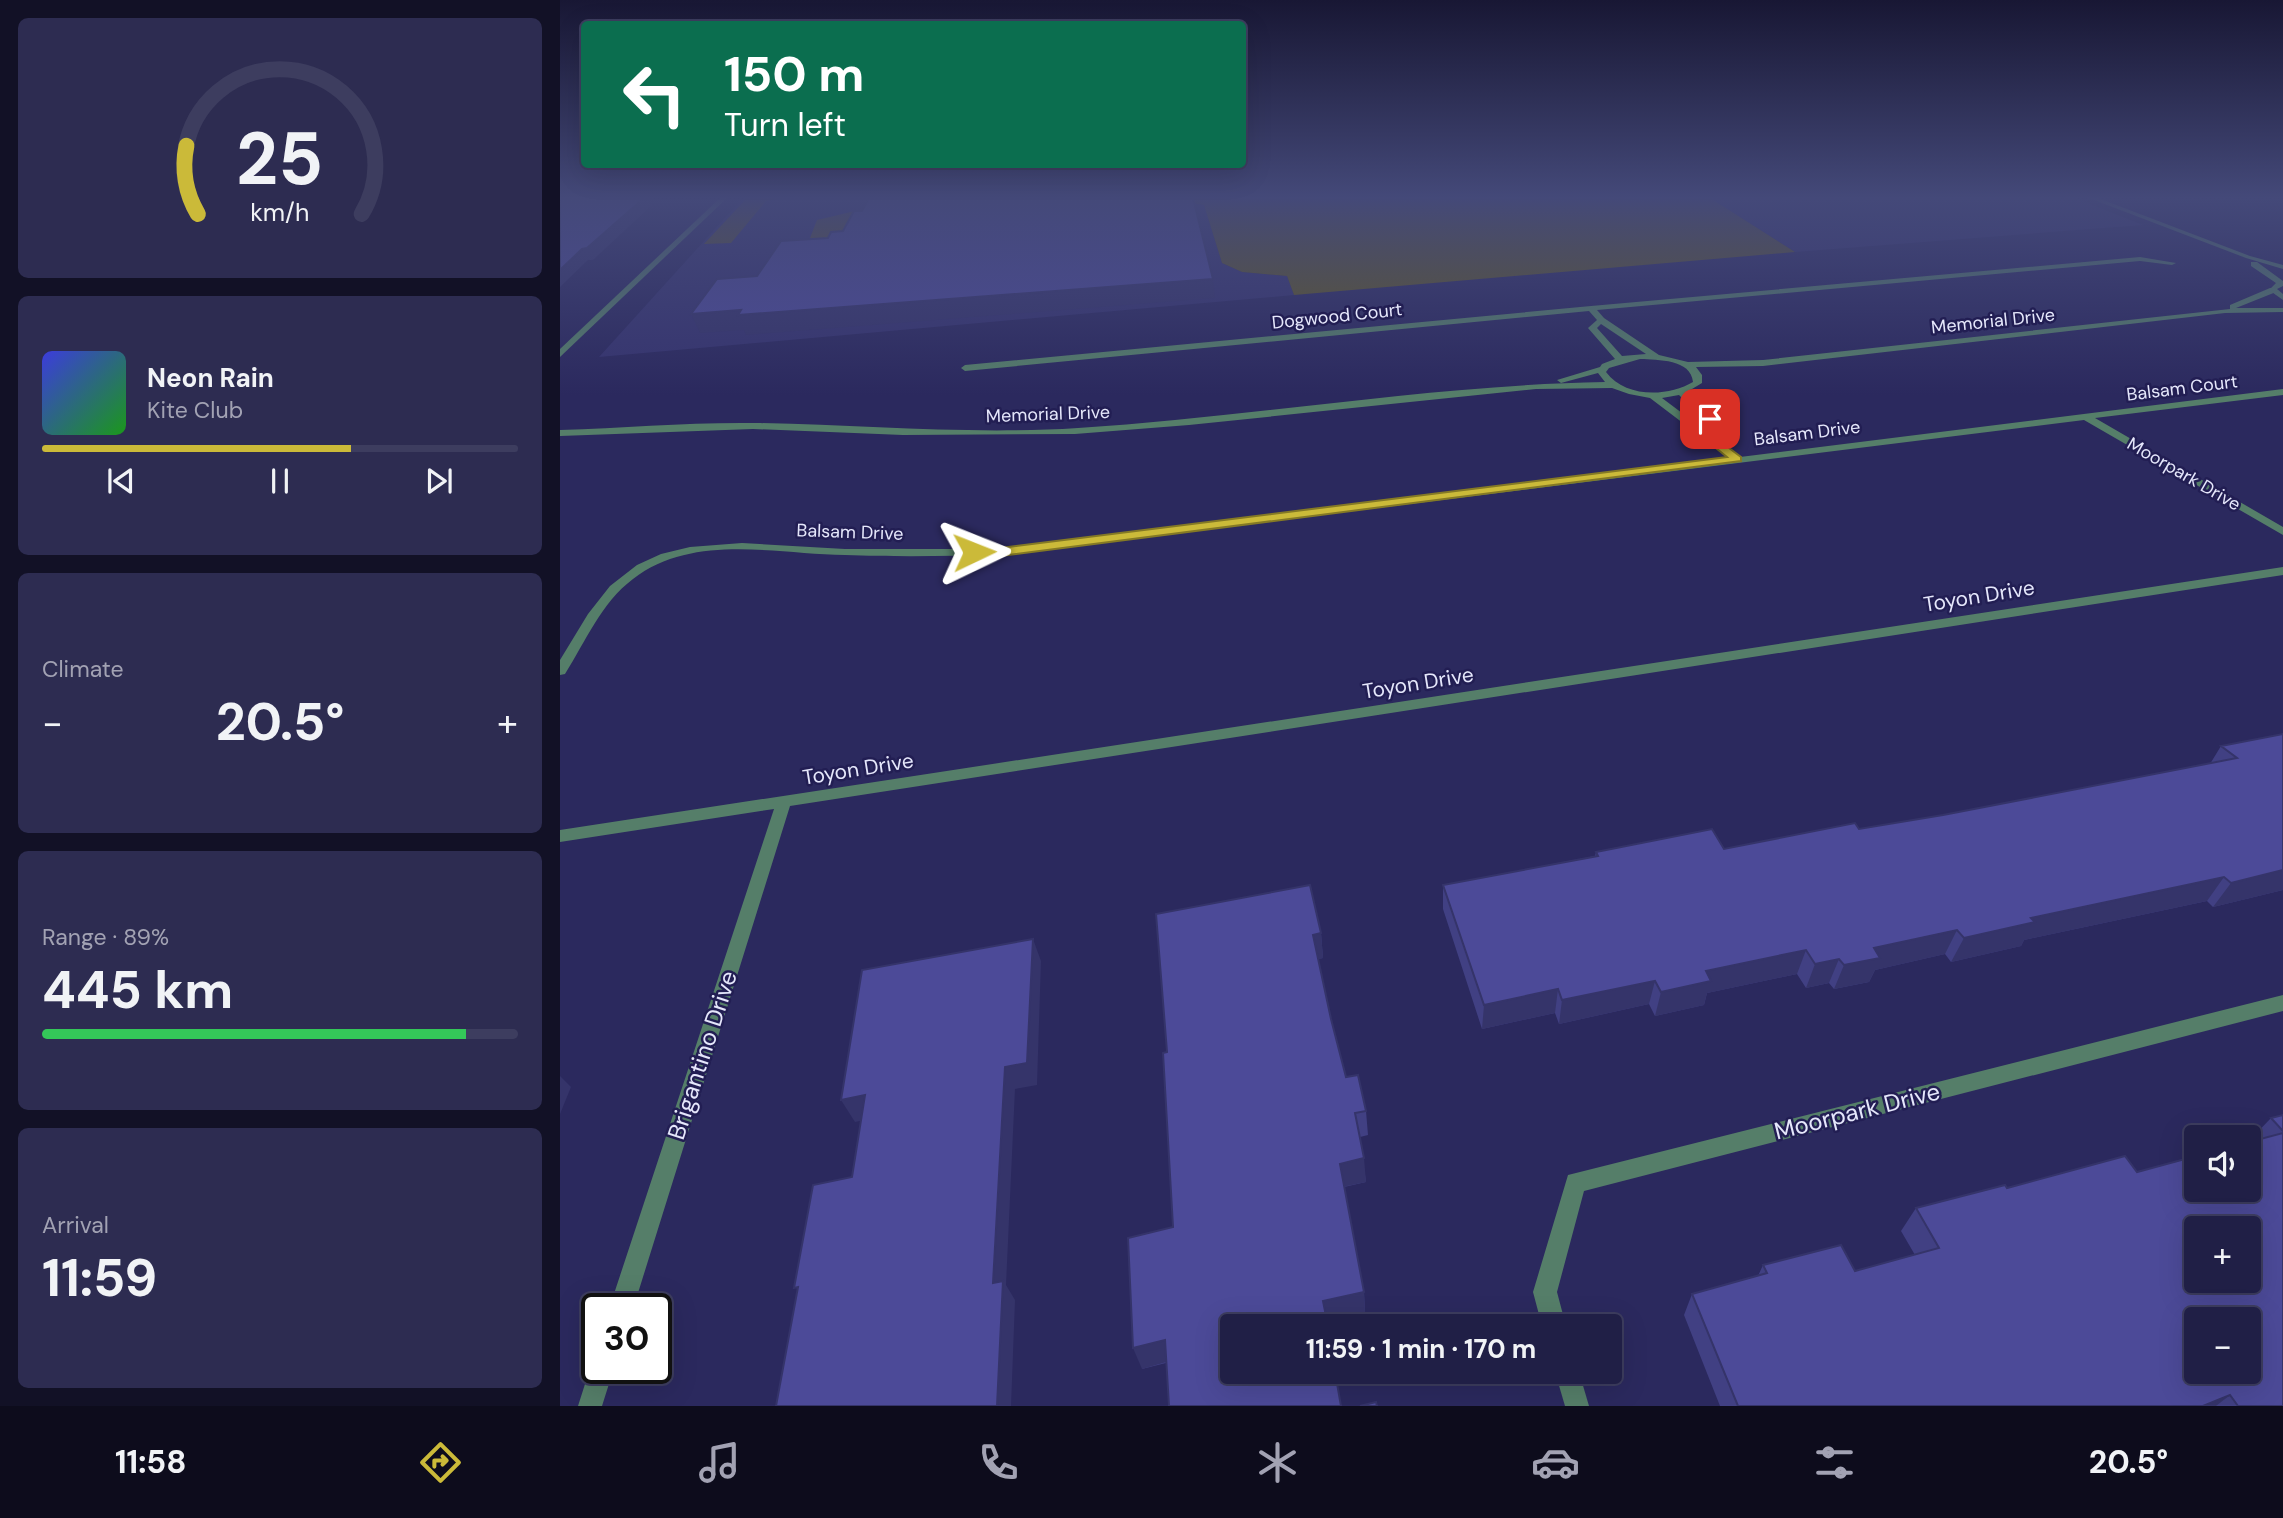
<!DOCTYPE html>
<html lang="en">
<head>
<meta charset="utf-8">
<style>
  body { margin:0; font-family:"DM Sans",sans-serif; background:#2d2c51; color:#f1f3f6; height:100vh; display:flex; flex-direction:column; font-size:26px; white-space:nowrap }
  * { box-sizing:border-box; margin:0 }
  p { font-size:23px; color:#a2a2b3 }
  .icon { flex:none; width:38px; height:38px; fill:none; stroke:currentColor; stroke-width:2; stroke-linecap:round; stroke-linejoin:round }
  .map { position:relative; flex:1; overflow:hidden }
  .sheet { display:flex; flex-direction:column; gap:18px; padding:18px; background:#121126; width:560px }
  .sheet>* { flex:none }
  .guide { position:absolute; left:21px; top:21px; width:665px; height:147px; border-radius:7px; box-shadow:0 7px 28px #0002,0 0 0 2px #3d3d5f; background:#0b6e4f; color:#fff; overflow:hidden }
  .fabs { position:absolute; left:1624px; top:1125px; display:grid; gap:14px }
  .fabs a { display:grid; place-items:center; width:77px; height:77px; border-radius:7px; background:#201f46; box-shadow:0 7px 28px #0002,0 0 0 2px #3d3d5f; font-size:35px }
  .speed { position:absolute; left:21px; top:1293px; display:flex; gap:14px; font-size:35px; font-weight:700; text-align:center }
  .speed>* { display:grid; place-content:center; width:91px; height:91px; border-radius:50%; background:#201f46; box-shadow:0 7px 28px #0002,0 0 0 2px #3d3d5f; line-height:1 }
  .speed .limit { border:4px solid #111; border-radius:10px; background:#fff; color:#111 }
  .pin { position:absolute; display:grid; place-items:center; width:60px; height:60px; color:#fff; margin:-30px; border-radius:14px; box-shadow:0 4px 10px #0006 }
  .me { position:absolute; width:77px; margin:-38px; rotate:88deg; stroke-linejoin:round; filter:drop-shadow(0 0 5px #0008) }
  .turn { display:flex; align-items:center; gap:24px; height:147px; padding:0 28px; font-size:32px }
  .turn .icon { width:91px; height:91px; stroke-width:2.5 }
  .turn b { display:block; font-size:49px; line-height:60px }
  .big { font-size:52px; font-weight:700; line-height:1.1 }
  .sheet .widget { flex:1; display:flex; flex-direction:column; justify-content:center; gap:10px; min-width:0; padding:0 24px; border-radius:10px; background:#2d2c51 }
  .sheet .dial { align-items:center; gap:0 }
  .dial svg { height:182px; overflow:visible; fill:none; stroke:#3d3d5f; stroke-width:7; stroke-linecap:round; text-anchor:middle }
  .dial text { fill:#f1f3f6; stroke:none }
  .song { display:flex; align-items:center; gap:21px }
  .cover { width:84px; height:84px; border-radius:10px; background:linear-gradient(135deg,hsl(240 70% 55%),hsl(120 70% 35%)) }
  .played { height:7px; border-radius:4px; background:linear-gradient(90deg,#cbba39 65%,#3d3d5f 65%) }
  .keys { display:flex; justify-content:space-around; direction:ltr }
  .heat { display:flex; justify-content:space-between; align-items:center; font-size:38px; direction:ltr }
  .charge { height:10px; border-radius:5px; background:linear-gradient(90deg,#34c759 89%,#3d3d5f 0) }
  .trip { position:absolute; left:660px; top:1314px; width:402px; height:70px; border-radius:7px; background:#201f46; box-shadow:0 7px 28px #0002,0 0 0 2px #3d3d5f; font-weight:700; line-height:70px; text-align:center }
  .dock { display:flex; height:112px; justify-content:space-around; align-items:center; background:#0d0c1c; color:#a2a2b3 }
  .dock .icon { width:49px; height:49px }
  .dock .active { color:#cbba39 }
  .dock b { font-size:32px; color:#f1f3f6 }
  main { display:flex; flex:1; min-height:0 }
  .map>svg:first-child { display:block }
  .built { fill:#35336e }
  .green { fill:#60581f }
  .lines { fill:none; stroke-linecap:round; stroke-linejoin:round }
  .minor { fill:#557e69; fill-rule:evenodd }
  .tertiary { fill:#557e69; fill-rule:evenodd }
  .wall { fill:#414083 }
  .shaded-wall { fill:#35346a }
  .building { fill:#4c4a98; stroke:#35346a; stroke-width:2; fill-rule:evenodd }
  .route { fill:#cbba39; stroke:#847925; stroke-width:2 }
  .labels { text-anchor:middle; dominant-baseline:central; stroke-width:5; stroke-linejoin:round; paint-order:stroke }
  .far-street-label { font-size:18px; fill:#e5e7fb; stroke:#221e53 }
  .street-label { font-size:21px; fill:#e5e7fb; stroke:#221e53 }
  .near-street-label { font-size:24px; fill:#e5e7fb; stroke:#221e53 }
</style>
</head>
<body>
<main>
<section class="sheet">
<div class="widget dial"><svg viewBox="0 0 100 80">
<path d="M14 69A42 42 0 1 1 86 69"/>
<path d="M14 69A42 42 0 0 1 9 39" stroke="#cbba39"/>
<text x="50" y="56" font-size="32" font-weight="700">25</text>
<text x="50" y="72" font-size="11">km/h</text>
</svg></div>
<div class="widget">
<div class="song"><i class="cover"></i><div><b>Neon Rain</b><p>Kite Club</p></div></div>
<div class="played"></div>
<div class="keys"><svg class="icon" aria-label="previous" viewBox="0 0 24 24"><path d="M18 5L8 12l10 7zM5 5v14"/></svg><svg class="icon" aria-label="pause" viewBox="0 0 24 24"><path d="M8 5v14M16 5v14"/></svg><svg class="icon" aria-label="next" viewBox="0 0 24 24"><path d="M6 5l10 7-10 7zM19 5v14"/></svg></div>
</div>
<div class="widget"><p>Climate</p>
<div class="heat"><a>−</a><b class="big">20.5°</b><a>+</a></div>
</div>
<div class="widget"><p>Range · 89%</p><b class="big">445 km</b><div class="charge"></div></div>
<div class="widget"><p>Arrival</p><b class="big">11:59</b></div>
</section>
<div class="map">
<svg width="1723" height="1406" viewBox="0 0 1723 1406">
  <rect width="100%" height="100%" fill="#2b295e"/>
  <g class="built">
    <path d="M 183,198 L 605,198 L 644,205 L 662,263 L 682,272 L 727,276 L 734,295 L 39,357 Z"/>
    <path d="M 1150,198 L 1515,198 L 1583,225 L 1235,252 Z"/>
  </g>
  <g class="green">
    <path d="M 187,198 L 223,198 L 206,201 L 171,243 L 144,244 Z"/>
    <path d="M 605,198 L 1150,198 L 1235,252 L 734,295 L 727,276 L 682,272 L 662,263 L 644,205 Z"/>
    <path d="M 315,209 L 315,227 L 263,240 L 250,238 L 257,220 L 299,210 Z"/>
  </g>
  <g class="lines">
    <g class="minor">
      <path d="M 1580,257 L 1616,263 L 1612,265 L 1580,261 L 1037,310 L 1044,318 L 1099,355 L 1128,362 L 1203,360 L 1670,309 L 1670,305 L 1710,288 L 1716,288 L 1716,292 L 1676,308 L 1723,308 L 1723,312 L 1665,313 L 1203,366 L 1136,367 L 1142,375 L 1142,383 L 1127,392 L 1155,420 L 1157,439 L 1180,457 L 1723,389 L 1723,395 L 1535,418 L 1723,527 L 1723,535 L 1524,420 L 440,555 C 388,556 337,557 285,555 C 215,554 133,533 73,579 C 41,603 26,641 5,674 L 0,675 L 0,660 L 28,614 L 50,586 L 77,565 L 101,554 L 130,547 L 182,543 L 285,549 L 440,549 L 1169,458 L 1090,398 L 1069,394 L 1052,388 L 976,389 L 629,425 L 515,434 L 343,435 L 193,429 L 0,436 L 0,430 C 65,428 131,422 196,423 C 302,425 412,435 518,428 C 693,417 869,385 1045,382 L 1038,373 L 1001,383 L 997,380 L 1040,367 L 1042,364 L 1055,359 L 1028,328 L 1037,320 L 1029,311 L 405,371 L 401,368 L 405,365 L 1031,306 ZM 1041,324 L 1086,354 L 1062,356 L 1037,328 ZM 1080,359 C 1098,360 1131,359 1133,382 C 1108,397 1065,398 1046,372 L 1049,368 ZM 1119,395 L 1145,421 L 1146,431 L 1102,398 Z"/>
      <path d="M 1723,567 L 1723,575 L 230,806 L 73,1309 L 49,1309 L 214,809 L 0,842 L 0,830 Z"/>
      <path d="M 1723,995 L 1723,1011 L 1024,1191 L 997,1292 L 1006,1326 L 982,1326 L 973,1292 L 1008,1175 Z"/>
      <path d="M 37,1358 L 37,1368 L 54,1368 L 42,1406 L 18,1406 L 33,1359 Z"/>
      <path d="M 995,1372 L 1019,1372 L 1029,1406 L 1005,1406 Z"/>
    </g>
    <g class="tertiary">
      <path d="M 160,198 L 167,198 L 0,357 L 0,349 Z"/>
      <path d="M 1529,198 L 1538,198 L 1690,256 L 1723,265 L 1723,269 L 1686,258 Z"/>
      <path d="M 1691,262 L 1697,262 L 1723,281 L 1723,286 L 1717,289 L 1723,294 L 1723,300 L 1709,290 L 1716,283 L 1691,266 Z"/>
    </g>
  </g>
  <g class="wall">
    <path d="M 1723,734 L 1723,890 L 1653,907 L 1647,901 L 1464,940 L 1461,946 L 1391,962 L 1385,954 L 1315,970 L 1309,982 L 1274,989 L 1269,983 L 1246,988 L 1237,974 L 1147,993 L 1144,1005 L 1095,1016 L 1089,1004 L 999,1024 L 995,1013 L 922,1029 L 883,909 L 883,885 L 1035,856 L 1036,852 L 1164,849 L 1299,829 L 1383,815 L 1650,764 L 1661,746 Z"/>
    <path d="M 761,933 L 763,958 L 758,959 L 771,1019 L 786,1077 L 806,1111 L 808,1135 L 800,1137 L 806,1182 L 784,1187 L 804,1292 L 805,1313 L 582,1369 L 613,1227 L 607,1052 Z"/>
    <path d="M 1723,1115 L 1723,1406 L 1160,1406 L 1124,1315 L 1132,1294 L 1198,1276 L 1203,1265 L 1295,1271 L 1355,1255 L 1341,1231 L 1356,1208 L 1447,1188 L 1577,1172 L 1689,1190 L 1689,1141 L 1711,1118 Z"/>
  </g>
  <g class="shaded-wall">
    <path d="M 81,198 L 94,198 L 89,202 L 91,206 L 33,260 L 28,260 L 0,287 L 0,270 Z"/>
    <path d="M 653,279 L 655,298 L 186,335 L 184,330 L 140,333 L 131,314 Z"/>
    <path d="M 1723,870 L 1723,890 L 1653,907 L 1671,883 Z"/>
    <path d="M 1664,877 L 1647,901 L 1464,940 L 1461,946 L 1391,962 L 1404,938 L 1471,918 Z"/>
    <path d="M 1397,930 L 1385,954 L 1315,970 L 1309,982 L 1274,989 L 1284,965 L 1314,948 Z"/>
    <path d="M 761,933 L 763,958 L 756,960 L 753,935 Z"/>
    <path d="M 473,939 L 481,961 L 477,1085 L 455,1089 L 446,1285 L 455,1300 L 451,1406 L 437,1406 L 433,1283 L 445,1067 Z"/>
    <path d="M 1246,950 L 1237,974 L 1147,993 L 1144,1005 L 1095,1016 L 1101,992 L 1146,971 Z"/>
    <path d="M 1279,959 L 1269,983 L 1246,988 L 1255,964 Z"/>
    <path d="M 1095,981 L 1089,1004 L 999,1024 L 1002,1000 Z"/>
    <path d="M 998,989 L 995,1013 L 922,1029 L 924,1005 Z"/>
    <path d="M 0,1076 L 11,1087 L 0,1114 Z"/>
    <path d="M 305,1095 L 319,1117 L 295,1122 L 281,1100 Z"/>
    <path d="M 804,1158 L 806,1182 L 782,1187 L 780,1164 Z"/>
    <path d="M 804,1292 L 805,1313 L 767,1323 L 763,1301 Z"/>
    <path d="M 605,1340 L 613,1360 L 582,1369 L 573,1348 Z"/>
    <path d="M 1670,1395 L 1656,1406 L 1643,1406 Z"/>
  </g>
  <g class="building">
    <path d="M 0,198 L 84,198 L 27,248 L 22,249 L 0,270 Z"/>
    <path d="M 309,198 L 633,198 L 653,279 L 178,315 L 181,310 L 131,314 L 157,279 L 197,276 L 221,241 L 268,238 L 271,232 L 283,231 L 294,211 L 302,211 Z"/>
    <path d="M 1723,734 L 1723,870 L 1671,883 L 1664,877 L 1471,918 L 1475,922 L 1404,938 L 1397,930 L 1314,948 L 1320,958 L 1284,965 L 1279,959 L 1255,964 L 1246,950 L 1146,971 L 1151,981 L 1101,992 L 1095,981 L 1002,1000 L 998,989 L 924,1005 L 883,885 L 1038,856 L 1036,852 L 1152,829 L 1164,849 L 1295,823 L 1299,829 L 1383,815 L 1677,758 L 1661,746 Z"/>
    <path d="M 750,885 L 761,933 L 753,935 L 771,1019 L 786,1077 L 798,1075 L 806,1111 L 795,1113 L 804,1158 L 780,1164 L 804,1292 L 763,1301 L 768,1326 L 672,1326 L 672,1372 L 775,1372 L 781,1406 L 609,1406 L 605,1340 L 573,1348 L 568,1238 L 613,1227 L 603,1053 L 607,1052 L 596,914 Z"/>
    <path d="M 473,939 L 467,1063 L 445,1067 L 433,1283 L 443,1281 L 437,1406 L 216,1406 L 238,1287 L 234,1288 L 253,1185 L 292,1177 L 305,1095 L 281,1100 L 302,970 Z"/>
    <path d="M 1723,1115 L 1723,1131 L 1711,1118 Z"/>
    <path d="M 1723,1133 L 1723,1406 L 1678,1406 L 1670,1395 L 1643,1406 L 1178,1406 L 1132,1294 L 1207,1273 L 1203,1265 L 1281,1245 L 1295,1271 L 1379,1248 L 1356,1208 L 1445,1185 L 1447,1188 L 1565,1156 L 1577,1172 L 1636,1156 L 1636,1190 L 1689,1190 L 1689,1142 ZM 1636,1228 L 1689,1228 L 1689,1281 L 1636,1281 ZM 1636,1320 L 1689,1320 L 1689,1372 L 1636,1372 Z"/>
    <path d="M 816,1402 L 817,1406 L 800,1406 Z"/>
  </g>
  <linearGradient id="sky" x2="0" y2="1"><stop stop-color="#181734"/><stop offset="0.5" stop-color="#444979"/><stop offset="1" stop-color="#444979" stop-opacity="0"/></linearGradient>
  <rect width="1723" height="395" fill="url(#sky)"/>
  <path class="route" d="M 1150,416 L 1155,419 L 1157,439 L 1181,457 L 1181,461 L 440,556 L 414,556 L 407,552 L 414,548 L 440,548 L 1167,457 L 1146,440 L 1144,419 Z"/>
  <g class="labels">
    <g class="far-street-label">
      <text transform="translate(777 316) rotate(-6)">Dogwood Court</text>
      <text transform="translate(1433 321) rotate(-6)">Memorial Drive</text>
      <text transform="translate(1622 388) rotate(-7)">Balsam Court</text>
      <text transform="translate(488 414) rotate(-2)">Memorial Drive</text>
      <text transform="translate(1247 433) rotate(-7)">Balsam Drive</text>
      <text transform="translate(1624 474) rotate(30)">Moorpark Drive</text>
      <text transform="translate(290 532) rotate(2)">Balsam Drive</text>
    </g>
    <g class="street-label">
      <text transform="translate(1419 596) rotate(-9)">Toyon Drive</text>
      <text transform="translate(858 683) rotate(-9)">Toyon Drive</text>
      <text transform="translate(298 769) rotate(-9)">Toyon Drive</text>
    </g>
    <g class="near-street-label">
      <text transform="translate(142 1055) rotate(-72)">Brigantino Drive</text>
      <text transform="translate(1297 1111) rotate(-14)">Moorpark Drive</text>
    </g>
  </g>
</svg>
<div class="fabs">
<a><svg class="icon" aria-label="sound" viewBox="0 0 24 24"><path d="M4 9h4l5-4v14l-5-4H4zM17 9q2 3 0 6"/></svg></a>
<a>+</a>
<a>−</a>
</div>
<div class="speed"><div class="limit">30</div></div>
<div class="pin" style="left:1150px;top:419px;background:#d93025"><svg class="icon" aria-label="arrive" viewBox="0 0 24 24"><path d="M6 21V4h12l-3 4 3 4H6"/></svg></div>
<svg class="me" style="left:414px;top:552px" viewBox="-20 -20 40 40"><path d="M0-17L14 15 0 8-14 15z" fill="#cbba39" stroke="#fff" stroke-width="4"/></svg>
<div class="trip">11:59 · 1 min · 170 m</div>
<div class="guide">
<div class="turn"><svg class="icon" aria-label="left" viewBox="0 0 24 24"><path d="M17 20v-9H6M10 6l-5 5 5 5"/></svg><div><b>150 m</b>Turn left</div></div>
</div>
</div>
</main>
<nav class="dock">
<b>11:58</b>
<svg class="icon active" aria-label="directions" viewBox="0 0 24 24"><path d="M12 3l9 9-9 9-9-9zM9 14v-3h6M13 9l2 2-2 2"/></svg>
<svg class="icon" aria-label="music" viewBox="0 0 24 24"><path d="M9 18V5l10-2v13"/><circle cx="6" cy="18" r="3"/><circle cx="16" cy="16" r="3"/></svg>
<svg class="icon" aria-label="phone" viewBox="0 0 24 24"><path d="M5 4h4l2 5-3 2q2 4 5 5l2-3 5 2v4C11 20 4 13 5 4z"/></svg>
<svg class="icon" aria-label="climate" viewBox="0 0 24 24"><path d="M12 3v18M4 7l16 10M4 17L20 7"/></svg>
<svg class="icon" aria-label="car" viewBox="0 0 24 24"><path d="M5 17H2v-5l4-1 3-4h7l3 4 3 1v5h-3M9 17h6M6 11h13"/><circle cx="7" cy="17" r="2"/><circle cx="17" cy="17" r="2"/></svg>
<svg class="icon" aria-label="filters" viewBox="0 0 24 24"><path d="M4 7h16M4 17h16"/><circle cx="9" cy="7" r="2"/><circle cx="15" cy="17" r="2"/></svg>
<b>20.5°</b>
</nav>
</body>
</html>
